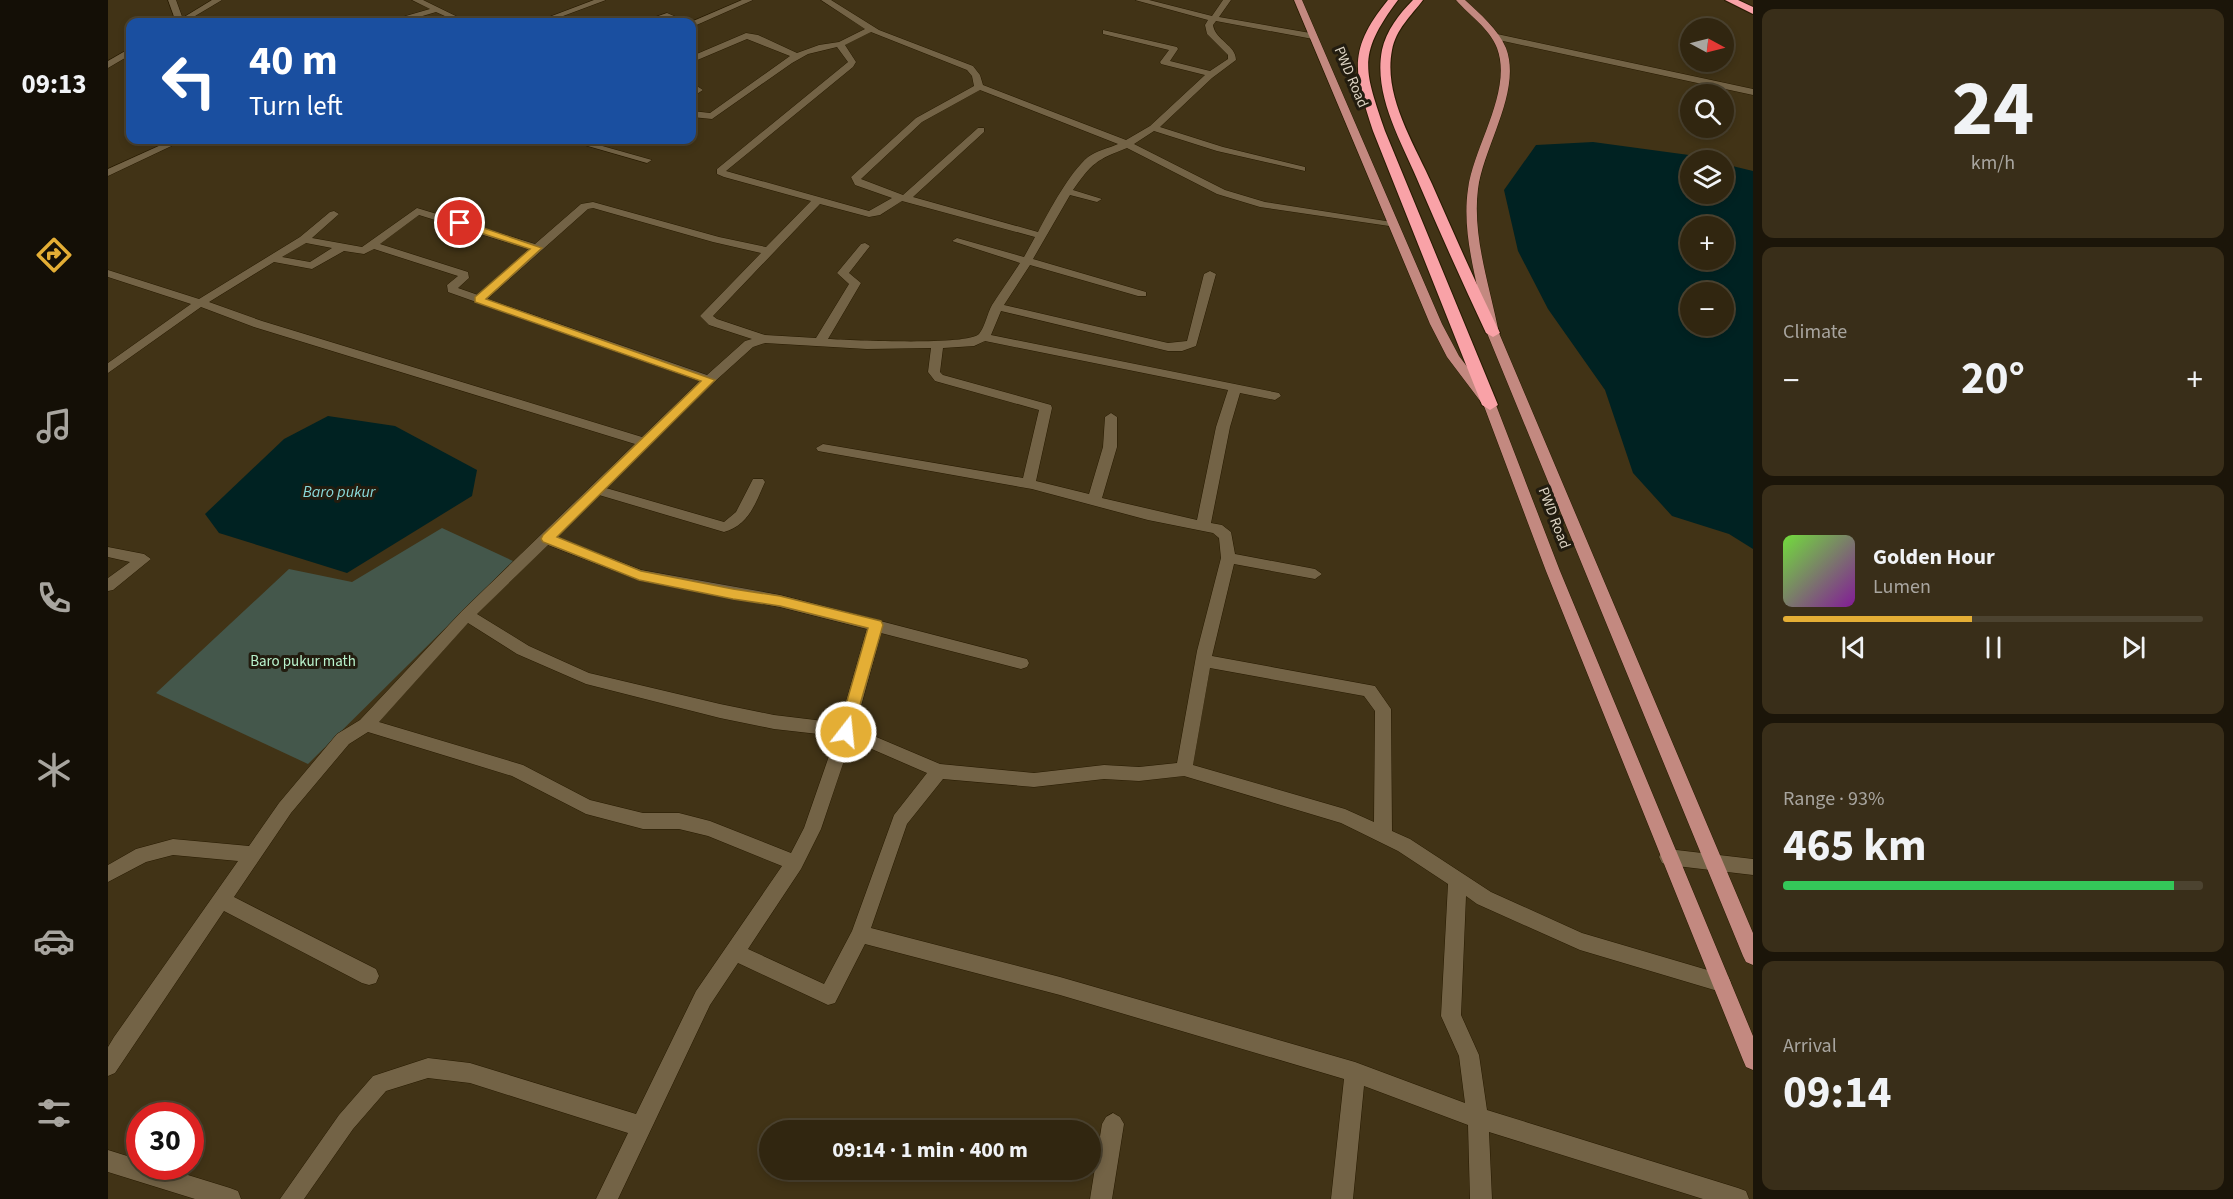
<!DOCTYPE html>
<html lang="en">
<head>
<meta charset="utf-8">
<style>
  body { margin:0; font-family:"Source Sans 3",sans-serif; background:#392e19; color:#f1f3f6; height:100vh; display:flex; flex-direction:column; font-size:22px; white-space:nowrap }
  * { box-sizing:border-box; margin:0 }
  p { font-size:20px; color:#a8a59f }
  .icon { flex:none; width:33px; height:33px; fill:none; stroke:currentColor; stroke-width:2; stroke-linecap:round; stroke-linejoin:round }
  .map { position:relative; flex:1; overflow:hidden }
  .drawer { display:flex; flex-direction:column; gap:9px; padding:9px; background:#1b1509; width:480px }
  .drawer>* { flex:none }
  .top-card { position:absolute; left:18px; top:18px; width:570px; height:126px; border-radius:12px; box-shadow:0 3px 9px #0003,0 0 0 2px #4c4330; background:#1a4fa0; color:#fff; overflow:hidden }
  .needle { width:39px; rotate:97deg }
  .tools { position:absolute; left:1572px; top:18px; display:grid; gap:12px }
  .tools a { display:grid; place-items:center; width:54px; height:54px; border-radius:50%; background:#312610; box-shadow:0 3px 9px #0003,0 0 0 2px #4c4330; font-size:30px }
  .speed { position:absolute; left:18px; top:1102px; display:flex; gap:12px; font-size:30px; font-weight:700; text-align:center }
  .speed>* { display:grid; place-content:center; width:78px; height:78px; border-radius:50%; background:#312610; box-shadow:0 3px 9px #0003,0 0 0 2px #4c4330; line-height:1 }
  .speed .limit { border:9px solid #d22; background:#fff; color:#111 }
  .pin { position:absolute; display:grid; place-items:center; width:51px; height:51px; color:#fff; margin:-26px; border:3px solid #fff; border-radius:50%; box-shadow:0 2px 6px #0007 }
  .me { position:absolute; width:66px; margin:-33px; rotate:16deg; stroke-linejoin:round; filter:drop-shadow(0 0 4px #0008) }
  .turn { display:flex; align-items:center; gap:21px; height:126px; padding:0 24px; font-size:27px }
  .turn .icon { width:78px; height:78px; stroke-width:2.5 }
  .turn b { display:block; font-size:42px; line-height:51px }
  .big { font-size:45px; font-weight:700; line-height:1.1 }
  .drawer .widget { flex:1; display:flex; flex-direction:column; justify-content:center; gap:9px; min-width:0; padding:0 21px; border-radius:12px; background:#392e19 }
  .drawer .dial { align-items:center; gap:0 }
  .dial b { font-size:78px; line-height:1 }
  .song { display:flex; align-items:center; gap:18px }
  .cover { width:72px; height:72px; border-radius:9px; background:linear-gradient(135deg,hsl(100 70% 55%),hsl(290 70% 35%)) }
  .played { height:6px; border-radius:3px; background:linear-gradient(90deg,#e4ae35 45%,#4c4330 45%) }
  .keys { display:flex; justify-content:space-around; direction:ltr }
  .heat { display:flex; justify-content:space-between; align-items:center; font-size:33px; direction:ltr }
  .charge { height:9px; border-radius:4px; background:linear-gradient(90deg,#34c759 93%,#4c4330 0) }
  .trip { position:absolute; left:651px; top:1120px; width:342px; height:60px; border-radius:30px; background:#312610; box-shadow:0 3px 9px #0003,0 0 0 2px #4c4330; font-weight:700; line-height:60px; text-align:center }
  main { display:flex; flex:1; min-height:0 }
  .dock { display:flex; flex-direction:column; width:108px; justify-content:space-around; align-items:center; background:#140f06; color:#a8a59f }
  .dock .icon { width:42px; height:42px }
  .dock .selected { color:#e4ae35 }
  .dock b { font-size:27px; color:#f1f3f6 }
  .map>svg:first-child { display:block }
  .green { fill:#44574b }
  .water { fill:#022; fill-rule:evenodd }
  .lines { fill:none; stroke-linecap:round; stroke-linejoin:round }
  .minor-casing { stroke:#271a00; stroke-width:1 }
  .tertiary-casing { stroke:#271a00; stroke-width:1 }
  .primary-casing { stroke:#271a00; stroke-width:1 }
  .motorway-casing { stroke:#271a00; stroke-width:2 }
  .minor { fill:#736346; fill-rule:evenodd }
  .tertiary { fill:#736346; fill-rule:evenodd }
  .primary { fill:#c38980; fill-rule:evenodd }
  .motorway { fill:#f9a2a7; fill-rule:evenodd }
  .route { fill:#e4ae35; stroke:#947122; stroke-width:1.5 }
  .labels { text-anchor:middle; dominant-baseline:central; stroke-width:6; stroke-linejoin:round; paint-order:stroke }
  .street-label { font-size:15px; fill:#dbd2c2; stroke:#221c0f }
  .park-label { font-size:15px; fill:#b9f3cd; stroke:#221c0f }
  .water-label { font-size:16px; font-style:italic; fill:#8adbdc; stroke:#221c0f }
</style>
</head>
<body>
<main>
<nav class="dock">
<b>09:13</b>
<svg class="icon selected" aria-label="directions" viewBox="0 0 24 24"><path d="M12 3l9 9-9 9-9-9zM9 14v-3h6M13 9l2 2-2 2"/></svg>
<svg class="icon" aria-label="music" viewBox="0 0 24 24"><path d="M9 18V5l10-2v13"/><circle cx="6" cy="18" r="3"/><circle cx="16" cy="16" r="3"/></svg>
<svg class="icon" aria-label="phone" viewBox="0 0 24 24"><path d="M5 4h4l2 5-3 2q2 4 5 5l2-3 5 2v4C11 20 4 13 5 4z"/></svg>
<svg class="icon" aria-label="climate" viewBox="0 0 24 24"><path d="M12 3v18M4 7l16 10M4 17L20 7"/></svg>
<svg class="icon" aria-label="car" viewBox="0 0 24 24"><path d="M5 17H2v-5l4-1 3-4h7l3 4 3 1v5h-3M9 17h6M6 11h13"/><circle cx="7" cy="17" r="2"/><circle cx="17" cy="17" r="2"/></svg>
<svg class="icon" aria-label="filters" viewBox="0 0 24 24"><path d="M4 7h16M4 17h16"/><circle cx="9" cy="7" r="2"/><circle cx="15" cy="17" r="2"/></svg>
</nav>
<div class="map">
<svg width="1645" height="1199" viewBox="0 0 1645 1199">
  <rect width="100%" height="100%" fill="#413316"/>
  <path class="green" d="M 334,528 L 405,561 L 200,764 L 48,693 L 181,569 L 244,582 Z"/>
  <g class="water">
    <path d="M 1485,142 L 1581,155 L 1604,160 L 1582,160 L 1582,194 L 1616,194 L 1616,164 L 1645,171 L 1645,549 L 1621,534 L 1564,516 L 1525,473 L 1497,390 L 1440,309 L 1410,251 L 1396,190 L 1428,145 ZM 1582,226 L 1616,226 L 1616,260 L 1582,260 ZM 1582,292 L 1616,292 L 1616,326 L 1582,326 Z"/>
    <path d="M 220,416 L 287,426 L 369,470 L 364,496 L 239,573 L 111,533 L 97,514 L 176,439 Z"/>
  </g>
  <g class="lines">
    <g class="minor-casing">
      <g id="minor">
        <path d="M 60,0 L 68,0 L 76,22 L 68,22 Z"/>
        <path d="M 304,0 L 315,0 L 360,22 L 350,22 L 328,12 L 294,22 L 283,22 L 284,20 L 322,9 Z"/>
        <path d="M 486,0 L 498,0 L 439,22 L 428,22 Z"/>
        <path d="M 634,0 L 645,0 L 584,27 L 583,22 Z"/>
        <path d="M 713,0 L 723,0 L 771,30 L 865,66 L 872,75 L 875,85 L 1018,140 L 1042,126 L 1097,75 L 1053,64 L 1052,62 L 1061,50 L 995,34 L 995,30 L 1069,47 L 1070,49 L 1062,61 L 1102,71 L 1120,59 L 1120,55 L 1099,34 L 1097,25 L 1100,20 L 1027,0 L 1041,0 L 1104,16 L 1115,0 L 1123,0 L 1111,17 L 1208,34 L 1209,36 L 1205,39 L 1108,21 L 1105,25 C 1107,40 1128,45 1128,60 L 1104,78 L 1052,127 L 1115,147 L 1197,167 L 1197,171 L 1109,151 L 1046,131 L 1026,144 L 1117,190 L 1157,202 L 1284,222 L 1288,223 L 1288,227 L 1152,207 L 1109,194 L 1019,148 C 988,160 984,163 965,190 L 994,199 L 989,202 L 962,195 L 925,259 L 1038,292 L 1038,296 L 1030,296 L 922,265 L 896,305 L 1060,343 L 1079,341 L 1096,274 L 1102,271 L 1108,274 L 1088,346 L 1074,351 L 1060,351 L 893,311 L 883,335 L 1171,393 L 1173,396 L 1167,400 L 1132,393 L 1122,427 L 1103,523 L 1114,525 L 1123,532 L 1127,554 L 1207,569 L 1214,574 L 1207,579 L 1126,564 L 1104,656 L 1267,686 L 1283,709 L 1284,831 L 1302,839 L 1383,892 L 1474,933 L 1620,976 L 1623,983 L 1620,990 L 1613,992 L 1472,950 L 1369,904 L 1358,896 L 1353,1015 L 1371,1055 L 1379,1110 L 1630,1188 L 1638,1191 L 1641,1199 L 1595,1199 L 1381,1132 L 1384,1199 L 1362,1199 L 1360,1125 L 1256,1086 L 1245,1199 L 1223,1199 L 1236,1079 L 952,995 L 757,944 L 727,1003 L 720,1005 L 630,963 L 602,1005 L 510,1199 L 488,1199 L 520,1133 L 362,1083 L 320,1078 L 278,1091 L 245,1129 L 196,1199 L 172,1199 L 231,1115 L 265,1076 L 320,1058 L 362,1063 L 528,1114 L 588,991 L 674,866 L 600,836 L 571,829 L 535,829 L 478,814 L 404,776 L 260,732 L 241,744 L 183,813 L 126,897 L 268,969 L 271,976 L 268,983 L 261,985 L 254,983 L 116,911 L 7,1073 L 0,1076 L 0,1047 L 6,1037 L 130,861 L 65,855 L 38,862 L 0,882 L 0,865 L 28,849 L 65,839 L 141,846 L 171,803 L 229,734 L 252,720 L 354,611 L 527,444 L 146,327 L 93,307 L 0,373 L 0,363 L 83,304 L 0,277 L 0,270 L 91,299 L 192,237 L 222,212 L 226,211 L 231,214 L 204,238 L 254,247 L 309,208 L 427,244 L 473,204 L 485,202 L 611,237 L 658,247 L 703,201 L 616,177 L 609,174 L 609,169 L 740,62 L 729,47 L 700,54 L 684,63 L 604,119 L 584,117 L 584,111 L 602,113 L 682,56 L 639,39 L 587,61 L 584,62 L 584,56 L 638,33 L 650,35 L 689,53 L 711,45 L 731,42 L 757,29 ZM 763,32 L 859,70 L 864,76 L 866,86 L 808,118 L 743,177 L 747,185 L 784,198 L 761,211 L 618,171 L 745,67 L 748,62 L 737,45 ZM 872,90 L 1010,144 C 1001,148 988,151 980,157 C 962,172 941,211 930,232 L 805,197 L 876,132 L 876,128 L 870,128 L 795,195 L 753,179 L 814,122 ZM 794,201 L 927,237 L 916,257 L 849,238 L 844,241 L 912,263 C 903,277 893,291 884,305 C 879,314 877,327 871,334 C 859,346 742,340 720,339 L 753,283 L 741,273 L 762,246 L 757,243 L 753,244 L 729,273 L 741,284 L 708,338 L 657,335 L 609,319 L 605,316 L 712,204 L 761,217 L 772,215 ZM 485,208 L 605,242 L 653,253 L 592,316 L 601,325 L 644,339 L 637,341 L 599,375 L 379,299 L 480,209 ZM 311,215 L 421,249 L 370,295 L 350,288 L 361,278 L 360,272 L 272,244 ZM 198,243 L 224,248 L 202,262 L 174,257 ZM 266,249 L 350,276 L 339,285 L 340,292 L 592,381 L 534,437 L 154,321 L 101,302 L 166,262 L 204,269 L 236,251 L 256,254 ZM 877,341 L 1120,390 L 1108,427 L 1089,520 L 994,498 L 1009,447 L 1009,417 L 1003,413 L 997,417 L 995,447 L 981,494 L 928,481 L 944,408 L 943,405 L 835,375 L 832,372 L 835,348 L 866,346 ZM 657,343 L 759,349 L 823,348 L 820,372 L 827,381 L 931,410 L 915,478 L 715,444 L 708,448 L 710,451 L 924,489 L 1040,520 L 1105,533 L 1111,538 L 1113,558 L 1089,651 L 1069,763 L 1031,767 L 996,765 L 926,773 L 832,764 L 747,728 L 773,633 L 913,669 L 919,667 L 921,663 L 919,659 L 672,595 L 533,570 L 448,537 L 491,495 L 616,532 C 641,525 647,504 657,482 L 655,479 L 645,479 L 628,512 L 616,522 L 498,488 L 605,383 L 645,347 ZM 440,545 L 531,580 L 672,607 L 759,629 L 732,723 L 666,715 L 612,704 L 481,673 L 421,646 L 369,614 ZM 360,623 L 409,654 L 478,684 L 612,718 L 666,729 L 728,736 L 696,828 L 683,853 L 602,821 L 571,813 L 535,813 L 482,800 L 415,765 L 271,722 ZM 1102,668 L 1256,696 L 1267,711 L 1266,822 L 1237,809 L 1085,765 ZM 743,740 L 819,773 L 786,815 L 744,931 L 716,984 L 640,949 L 693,869 L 713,829 ZM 1076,776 L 1233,823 L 1290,851 L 1340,884 L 1333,1016 L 1351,1056 L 1357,1103 L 1247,1062 L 952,977 L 763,928 L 799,824 L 835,779 L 926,787 L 996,779 L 1031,781 Z"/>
        <path d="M 559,13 L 580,22 L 570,22 L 559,18 L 544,22 L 533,22 Z"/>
        <path d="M 1389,34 L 1645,89 L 1645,95 L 1386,39 L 1385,37 Z"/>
        <path d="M 584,83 L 595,90 L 584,97 Z"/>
        <path d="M 64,140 L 76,140 L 0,176 L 0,169 Z"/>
        <path d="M 459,140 L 473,140 L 544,160 L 539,163 Z"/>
        <path d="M 0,547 L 36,554 L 43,559 L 5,590 L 0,591 L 0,578 L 22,562 L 0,557 Z"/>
        <path d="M 1005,1113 L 1012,1117 L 1016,1124 L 1004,1199 L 982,1199 L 994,1124 L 998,1117 Z"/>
        <path d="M 0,1150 L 32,1160 L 32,1167 L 54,1167 L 122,1188 L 130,1191 L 133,1199 L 87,1199 L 0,1172 Z"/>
      </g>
    </g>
    <g class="tertiary-casing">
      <g id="tertiary">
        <path d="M 104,0 L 114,0 L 77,22 L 68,22 Z"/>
        <path d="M 19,50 L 22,50 L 22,55 L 0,68 L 0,61 Z"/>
        <path d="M 1560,849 L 1645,859 L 1645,875 L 1560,865 L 1554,863 L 1551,857 L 1554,851 Z"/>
      </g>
    </g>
    <g class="primary-casing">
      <g id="primary">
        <path d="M 1186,0 L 1194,0 L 1334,324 L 1351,356 L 1388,405 L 1452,571 L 1645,1036 L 1645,1070 L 1638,1067 L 1635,1060 L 1438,571 L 1376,406 L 1339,357 L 1322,324 Z"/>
        <path d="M 1348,0 L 1357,0 C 1372,14 1390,29 1398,48 C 1414,91 1376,145 1370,189 C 1364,236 1382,287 1391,333 L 1645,933 L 1645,965 L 1638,962 L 1635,956 L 1379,333 C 1371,287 1353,236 1360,189 C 1366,145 1405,91 1389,48 C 1381,28 1362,16 1348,0 Z"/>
      </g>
    </g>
    <g class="motorway-casing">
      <g id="motorway">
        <path d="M 1280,0 L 1290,0 C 1249,55 1256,69 1277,131 L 1390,405 L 1382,410 L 1374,405 L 1265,131 C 1246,73 1239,50 1280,0 Z"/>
        <path d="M 1305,0 L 1315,0 C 1303,16 1288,29 1284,50 C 1275,96 1306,143 1324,184 C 1346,234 1368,284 1392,333 L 1385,337 L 1378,333 C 1355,284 1333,235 1312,186 C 1295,144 1265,97 1274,50 C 1278,31 1291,14 1305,0 Z"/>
        <path d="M 1617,0 L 1630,0 L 1645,7 L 1645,14 Z"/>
      </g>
    </g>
    <use href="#minor" class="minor"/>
    <use href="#tertiary" class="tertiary"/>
    <use href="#primary" class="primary"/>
    <use href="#motorway" class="motorway"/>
  </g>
  <path class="route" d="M 348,221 L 355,221 L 434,248 L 378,299 L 607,380 L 449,537 L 533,571 L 625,589 L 672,596 L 773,621 L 775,625 L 743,736 L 738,738 L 733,736 L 730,732 L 760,628 L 672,606 L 625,599 L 531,580 L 435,542 L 433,539 L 435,535 L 593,381 L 367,302 L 367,297 L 422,249 L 348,225 Z"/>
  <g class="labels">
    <g class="street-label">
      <text transform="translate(1243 77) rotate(67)">PWD Road</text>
      <text transform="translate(1446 518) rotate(69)">PWD Road</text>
    </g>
    <g class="park-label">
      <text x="195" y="661">Baro pukur math</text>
    </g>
    <g class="water-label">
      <text x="231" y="492">Baro pukur</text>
    </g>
  </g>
</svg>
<div class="tools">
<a><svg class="needle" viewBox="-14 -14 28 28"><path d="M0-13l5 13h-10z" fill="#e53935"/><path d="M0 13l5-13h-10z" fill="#a8a59f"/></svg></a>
<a><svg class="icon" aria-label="search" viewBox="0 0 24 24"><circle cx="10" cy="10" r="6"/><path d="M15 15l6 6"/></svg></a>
<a><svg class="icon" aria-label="layers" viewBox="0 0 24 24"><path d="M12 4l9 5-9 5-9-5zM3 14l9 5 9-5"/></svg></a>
<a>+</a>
<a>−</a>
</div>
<div class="speed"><div class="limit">30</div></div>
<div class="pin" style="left:352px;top:223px;background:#d93025"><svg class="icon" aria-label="arrive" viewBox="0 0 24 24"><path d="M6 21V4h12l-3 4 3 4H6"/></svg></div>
<svg class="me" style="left:738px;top:732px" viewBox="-20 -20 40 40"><circle r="17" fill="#e4ae35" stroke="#fff" stroke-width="3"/><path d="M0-11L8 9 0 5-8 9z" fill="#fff"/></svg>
<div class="trip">09:14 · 1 min · 400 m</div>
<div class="top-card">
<div class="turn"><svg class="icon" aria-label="left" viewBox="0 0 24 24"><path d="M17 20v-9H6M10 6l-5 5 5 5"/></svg><div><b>40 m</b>Turn left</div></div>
</div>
</div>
<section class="drawer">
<div class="widget dial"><b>24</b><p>km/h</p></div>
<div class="widget"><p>Climate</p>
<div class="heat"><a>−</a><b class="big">20°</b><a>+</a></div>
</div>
<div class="widget">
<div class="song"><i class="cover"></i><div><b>Golden Hour</b><p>Lumen</p></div></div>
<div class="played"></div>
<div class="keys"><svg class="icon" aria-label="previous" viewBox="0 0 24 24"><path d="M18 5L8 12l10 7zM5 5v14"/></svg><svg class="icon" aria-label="pause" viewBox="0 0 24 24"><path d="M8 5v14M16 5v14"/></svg><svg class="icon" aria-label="next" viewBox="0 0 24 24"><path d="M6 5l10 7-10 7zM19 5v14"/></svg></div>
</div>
<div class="widget"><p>Range · 93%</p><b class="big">465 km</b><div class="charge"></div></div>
<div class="widget"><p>Arrival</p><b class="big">09:14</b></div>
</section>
</main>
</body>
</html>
